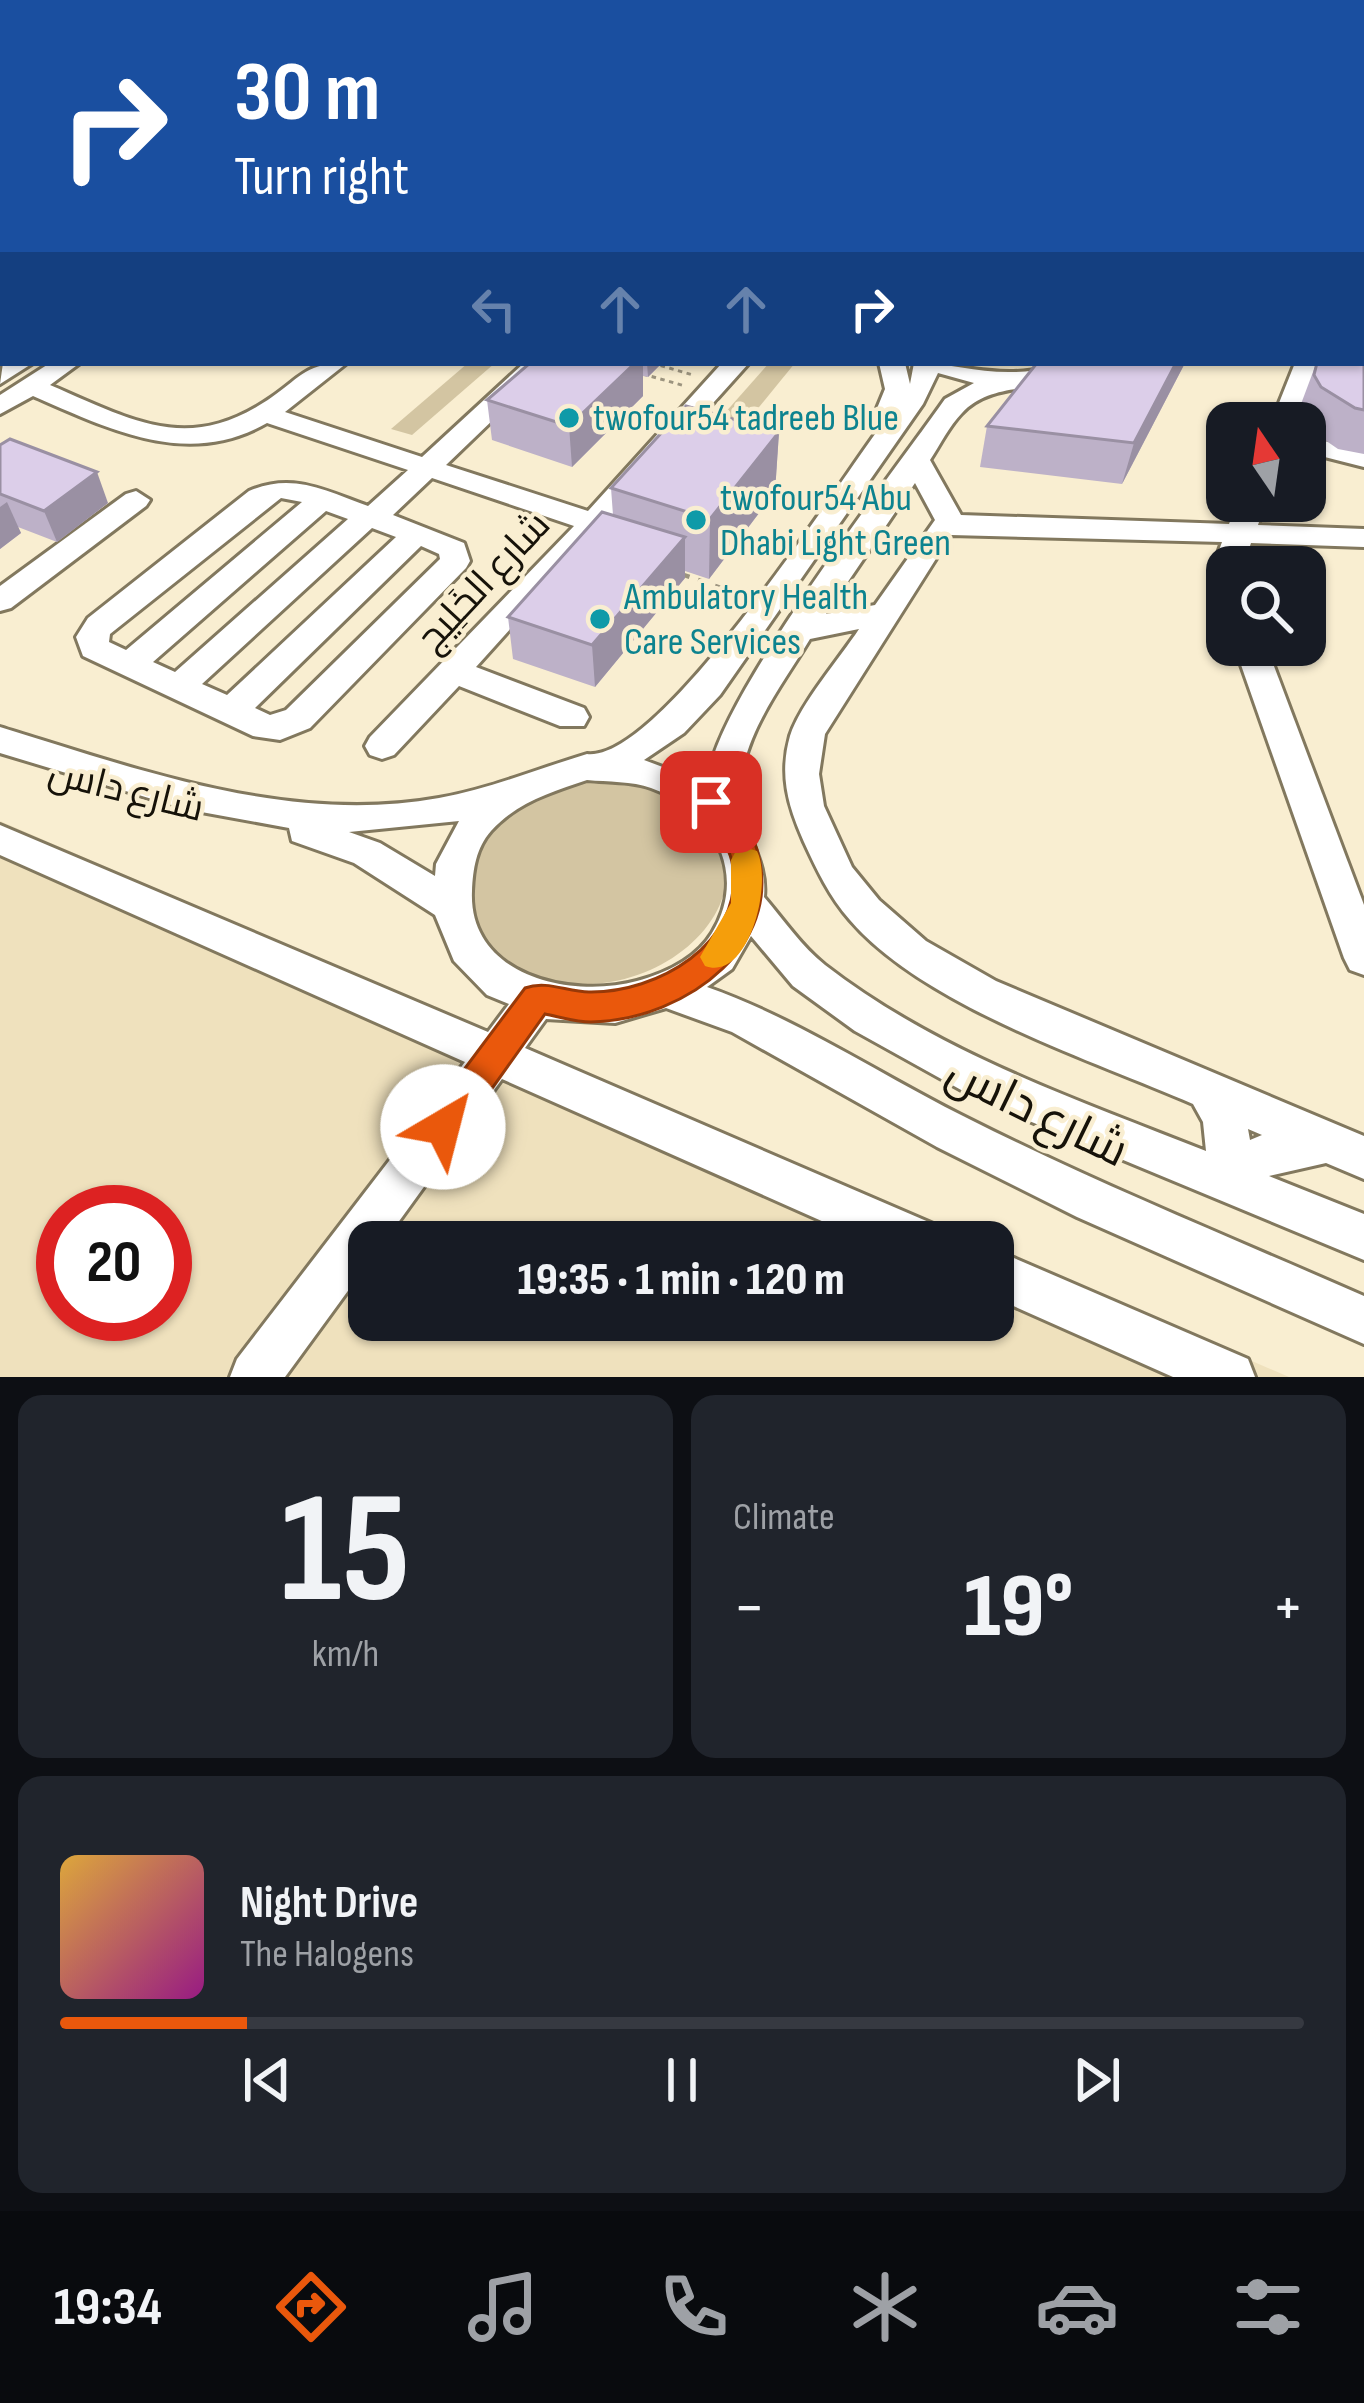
<!DOCTYPE html>
<html lang="en">
<head>
<meta charset="utf-8">
<style>
  body { margin:0; font-family:"Sofia Sans Condensed",Cairo,sans-serif; background:#20242c; color:#f1f3f6; height:100vh; display:flex; flex-direction:column; font-size:45px; white-space:nowrap }
  * { box-sizing:border-box; margin:0 }
  p { font-size:39px; color:#9ea1a6 }
  .icon { flex:none; width:66px; height:66px; fill:none; stroke:currentColor; stroke-width:2; stroke-linecap:round; stroke-linejoin:round }
  .map { position:relative; height:1377px; overflow:hidden }
  .panel { display:flex; flex-direction:column; gap:18px; padding:18px; background:#0d0f14; flex:1 }
  .panel>* { flex:none }
  .guide { position:absolute; left:0px; top:0px; width:1365px; height:366px; box-shadow:0 3px 9px #0004; background:#1a4fa0; color:#fff; overflow:hidden }
  .needle { width:78px; rotate:347deg }
  .controls { position:absolute; left:1206px; top:402px; display:grid; gap:24px }
  .controls a { display:grid; place-items:center; width:120px; height:120px; border-radius:24px; background:#171b24; box-shadow:0 3px 9px #0004; font-size:60px }
  .speed { position:absolute; left:36px; top:1185px; display:flex; gap:24px; font-size:60px; font-weight:700; text-align:center }
  .speed>* { display:grid; place-content:center; width:156px; height:156px; border-radius:50%; background:#171b24; box-shadow:0 3px 9px #0004; line-height:1 }
  .speed .limit { border:18px solid #d22; background:#fff; color:#111 }
  .pin { position:absolute; display:grid; place-items:center; width:102px; height:102px; color:#fff; margin:-51px; border-radius:24px; box-shadow:0 6px 18px #0006 }
  .me { position:absolute; width:132px; margin:-66px; rotate:37deg; stroke-linejoin:round; filter:drop-shadow(0 0 9px #0008) }
  .turn { display:flex; align-items:center; gap:42px; height:252px; padding:0 36px; font-size:54px }
  .turn .icon { width:156px; height:156px; stroke-width:2.5 }
  .turn b { display:block; font-size:84px; line-height:102px }
  .lanes { display:flex; align-items:center; height:114px; padding:0 36px; background:#0003; justify-content:center; gap:60px; direction:ltr }
  .lanes .off { opacity:.35 }
  .big { font-size:90px; font-weight:800; line-height:1.1 }
  .panel .tile { flex:1; display:flex; flex-direction:column; justify-content:center; gap:18px; min-width:0; padding:0 42px; border-radius:24px; background:#20242c }
  .panel .dial { align-items:center; gap:0 }
  .dial b { font-size:156px; line-height:1 }
  .song { display:flex; align-items:center; gap:36px }
  .cover { width:144px; height:144px; border-radius:18px; background:linear-gradient(135deg,hsl(40 70% 55%),hsl(310 70% 35%)) }
  .played { height:12px; border-radius:6px; background:linear-gradient(90deg,#ea580c 15%,#363941 15%) }
  .keys { display:flex; justify-content:space-around; direction:ltr }
  .heat { display:flex; justify-content:space-between; align-items:center; font-size:66px; direction:ltr }
  .panel .tiles { flex:1; display:grid; gap:18px; grid-template-columns:1fr 1fr }
  .tile:last-child { grid-column:span 2 }
  .trip { position:absolute; left:348px; top:1221px; width:666px; height:120px; border-radius:24px; background:#171b24; box-shadow:0 3px 9px #0004; font-weight:800; line-height:120px; text-align:center }
  .menu { display:flex; height:192px; justify-content:space-around; align-items:center; background:#090b0e; color:#9ea1a6 }
  .menu .icon { width:84px; height:84px }
  .menu .current { color:#ea580c }
  .menu b { font-size:54px; color:#f1f3f6 }
  .map>svg:first-child { display:block }
  .built { fill:#efe1bd; fill-rule:evenodd }
  .green { fill:#d3c5a2 }
  .lines { fill:none; stroke-linecap:round; stroke-linejoin:round }
  .minor-casing { stroke:#82785e; stroke-width:6 }
  .highway-casing { stroke:#82785e; stroke-width:6 }
  .path-far1 { stroke:#9c947f; stroke-width:3; stroke-dasharray:4.5 4.5; stroke-linecap:butt }
  .path { stroke:#9c947f; stroke-width:4.5; stroke-dasharray:9 9; stroke-linecap:butt }
  .minor { fill:#fff; fill-rule:evenodd }
  .highway { fill:#fff; fill-rule:evenodd }
  .wall { fill:#bdb1c8 }
  .shaded-wall { fill:#9a90a3 }
  .building { fill:#dccee9; stroke:#9a90a3; stroke-width:3 }
  .route { fill:#ea580c; stroke:#983908; stroke-width:3 }
  .slow { fill:#f59e0b }
  .culture-dot { fill:#0f9aa8; stroke:#f9eed1; stroke-width:4.5 }
  .labels { text-anchor:middle; dominant-baseline:central; stroke-width:9; stroke-linejoin:round; paint-order:stroke }
  .culture-label { font-size:39px; fill:#0d838f; stroke:#f9eed1; text-anchor:start }
  .street-label { font-size:39px; fill:#161209; stroke:#f9eed1 }
  .near-street-label { font-size:48px; fill:#161209; stroke:#f9eed1 }
</style>
</head>
<body>
<div class="map">
<svg width="1364" height="1377" viewBox="0 0 1364 1377">
  <rect width="100%" height="100%" fill="#f9eed1"/>
  <path class="built" d="M 0,821 L 976,1242 L 369,1242 L 369,1320 L 993,1320 L 993,1249 L 1289,1377 L 0,1377 ZM 63,1212 L 165,1212 L 165,1314 L 63,1314 Z"/>
  <g class="green">
    <path d="M 468,363 L 495,363 L 412,435 L 391,429 Z"/>
    <path d="M 769,363 L 795,363 L 719,456 L 693,449 Z"/>
    <path d="M 625,777 C 646,786 675,793 692,807 C 809,909 600,1056 487,944 C 467,924 465,904 468,878 C 473,837 486,821 521,800 C 530,795 542,785 552,782 C 574,775 603,778 625,777 Z"/>
  </g>
  <g class="lines">
    <g class="minor-casing">
      <g id="minor">
        <path d="M 841,0 L 858,0 L 860,3 L 843,3 Z"/>
        <path d="M 930,0 L 984,0 L 986,3 L 928,3 Z"/>
        <path d="M 3,95 L 3,108 L 0,109 L 0,96 Z"/>
        <path d="M 1362,164 L 1364,164 L 1362,179 Z"/>
        <rect x="1362" y="211" width="2" height="12"/>
        <rect x="1362" y="236" width="2" height="14"/>
        <rect x="1362" y="289" width="2" height="15"/>
        <path d="M 33,363 L 0,384 L 3,363 Z"/>
        <path d="M 50,363 L 80,363 L 50,385 C 134,421 189,455 272,397 C 303,375 307,363 347,363 L 285,412 L 422,457 L 524,363 L 552,363 L 446,465 L 588,511 L 722,363 L 749,363 L 476,667 L 584,708 L 589,717 L 584,726 L 560,726 L 459,686 L 394,755 L 382,759 L 370,755 L 365,746 L 370,737 L 574,526 L 432,478 L 393,515 L 464,543 L 470,561 L 466,568 L 310,728 L 280,740 L 253,736 L 83,656 L 76,637 L 88,618 L 249,491 C 293,472 326,491 368,506 L 408,470 L 267,423 C 188,469 109,429 33,396 L 0,414 L 0,395 ZM 281,498 L 302,502 L 126,650 L 109,642 L 110,634 ZM 326,511 L 348,519 L 175,672 L 153,662 ZM 372,528 L 396,537 L 227,695 L 202,684 ZM 421,546 L 439,554 L 440,559 L 286,710 L 270,715 L 255,708 Z"/>
        <path d="M 879,363 L 905,363 L 910,384 L 914,363 C 948,363 980,373 1013,372 C 1040,372 1064,363 1092,363 C 1058,398 996,376 962,413 C 949,426 940,445 930,460 L 961,515 L 1229,524 L 1238,501 L 1266,501 L 1258,525 L 1364,529 L 1364,547 L 1251,543 L 1243,567 L 1227,567 L 1227,576 L 1213,567 L 1222,542 L 951,535 L 825,734 L 819,774 L 824,806 L 852,867 L 879,900 L 926,941 L 996,981 L 1364,1136 L 1364,1179 L 1326,1163 L 1269,1176 L 1364,1214 L 1364,1260 L 981,1101 L 855,1031 L 793,986 L 751,936 L 732,969 L 707,987 C 800,1020 882,1076 969,1119 C 1098,1184 1232,1238 1364,1296 L 1364,1344 L 1077,1217 L 937,1147 L 732,1032 L 666,1008 L 615,1023 L 546,1019 L 525,1048 L 938,1226 L 945,1242 L 869,1242 L 502,1079 L 384,1242 L 369,1242 L 369,1262 L 285,1377 L 230,1377 L 237,1359 L 465,1062 L 0,855 L 0,825 L 488,1032 L 509,1004 L 487,995 L 454,961 L 435,915 L 354,863 L 292,841 L 289,828 L 185,809 L 0,753 L 0,727 C 140,770 290,825 439,798 C 490,789 537,769 587,754 C 660,762 833,491 878,430 L 871,423 L 885,389 ZM 938,373 L 974,383 L 945,399 C 895,471 707,711 708,784 L 644,760 L 684,733 L 720,695 L 923,404 ZM 915,483 L 935,520 L 875,605 L 826,614 ZM 859,629 C 840,658 800,704 790,736 C 779,775 788,806 804,842 C 817,870 829,896 850,920 C 924,1006 1089,1059 1193,1104 L 1203,1122 L 1206,1151 C 1075,1099 937,1052 825,965 C 802,947 783,919 764,897 C 767,865 751,846 744,818 C 726,755 780,689 810,639 ZM 587,780 C 608,782 632,781 651,788 C 713,810 749,873 712,933 C 696,959 666,973 637,981 C 571,999 468,976 472,891 C 473,869 476,848 491,831 C 517,802 552,792 587,780 ZM 459,821 L 436,864 L 435,876 L 380,843 L 349,832 ZM 1248,1129 L 1262,1135 L 1250,1140 Z"/>
        <path d="M 1295,363 L 1321,363 L 1297,423 L 1271,423 Z"/>
        <path d="M 1305,436 L 1364,451 L 1364,467 L 1305,452 Z"/>
        <path d="M 136,491 L 150,500 L 146,506 L 11,608 L 0,611 L 0,586 L 126,494 Z"/>
        <path d="M 1234,645 L 1266,645 L 1364,905 L 1364,975 L 1350,970 L 1344,958 Z"/>
        <path d="M 993,1249 L 1248,1359 L 1255,1377 L 1173,1377 L 993,1297 Z"/>
      </g>
    </g>
    <g class="highway-casing">
      <g id="highway">
        <path d="M 1100,0 L 1139,0 L 1141,3 L 1102,3 Z"/>
        <path d="M 1277,0 L 1320,0 L 1322,3 L 1279,3 Z"/>
        <rect x="1362" y="35" width="2" height="16"/>
      </g>
    </g>
    <g class="path-far1">
      <path d="M 108,3 L 115,0"/>
      <path d="M 652,363 L 693,375"/>
      <path d="M 643,374 L 685,386"/>
    </g>
    <path class="path" d="M 681,574 L 744,596"/>
    <use href="#minor" class="minor"/>
    <use href="#highway" class="highway"/>
  </g>
  <g class="wall">
    <path d="M 256,0 L 315,0 L 308,3 L 266,3 Z"/>
    <path d="M 332,0 L 451,0 L 446,3 L 332,3 Z"/>
    <path d="M 682,0 L 760,0 L 756,3 L 682,3 Z"/>
    <path d="M 1364,92 L 1364,155 L 1362,155 L 1362,97 Z"/>
    <path d="M 1364,350 L 1364,454 L 1338,449 L 1306,427 L 1299,415 L 1301,404 L 1316,364 Z"/>
    <path d="M 530,363 L 662,363 L 648,377 L 643,376 L 643,396 L 572,467 L 492,440 L 487,400 Z"/>
    <path d="M 1037,363 L 1185,363 L 1122,484 L 980,467 L 987,426 Z"/>
    <path d="M 779,432 L 775,492 L 709,579 L 685,571 L 685,578 L 595,687 L 513,659 L 508,617 L 613,515 L 611,488 Z"/>
    <path d="M 0,445 L 108,503 L 57,542 L 18,527 L 21,533 L 0,549 Z"/>
  </g>
  <g class="shaded-wall">
    <path d="M 1,0 L 4,3 L 3,19 L 0,21 Z"/>
    <path d="M 292,0 L 315,0 L 308,3 L 292,3 Z"/>
    <rect x="539" y="0" width="17" height="3"/>
    <path d="M 729,0 L 760,0 L 756,3 L 729,3 Z"/>
    <path d="M 3,68 L 3,87 L 1,88 L 0,69 Z"/>
    <path d="M 3,284 L 3,332 L 0,334 L 0,286 Z"/>
    <path d="M 635,363 L 643,363 L 643,396 L 572,467 L 569,426 Z"/>
    <path d="M 647,363 L 662,363 L 648,377 Z"/>
    <path d="M 1176,363 L 1185,363 L 1122,484 L 1134,443 Z"/>
    <path d="M 779,432 L 775,492 L 709,579 L 710,519 Z"/>
    <path d="M 97,472 L 108,503 L 57,542 L 44,511 Z"/>
    <path d="M 7,502 L 21,533 L 0,549 L 0,507 Z"/>
    <path d="M 685,537 L 685,578 L 595,687 L 592,645 Z"/>
  </g>
  <g class="building">
    <path d="M 191,0 L 218,0 L 225,3 L 191,3 L 187,1 Z"/>
    <path d="M 337,0 L 371,0 L 365,3 L 349,3 Z"/>
    <path d="M 379,0 L 405,0 L 399,3 L 374,3 Z"/>
    <path d="M 483,0 L 536,0 L 531,3 L 478,3 Z"/>
    <path d="M 1059,0 L 1076,0 L 1096,3 L 1056,3 Z"/>
    <path d="M 1364,92 L 1364,118 L 1362,117 L 1362,97 Z"/>
    <rect x="0" y="118" width="3" height="24"/>
    <rect x="0" y="154" width="3" height="38"/>
    <path d="M 0,204 L 3,204 L 3,284 L 0,286 Z"/>
    <path d="M 1362,349 L 1364,350 L 1364,410 L 1355,408 L 1321,387 L 1314,375 L 1317,363 L 1362,363 Z"/>
    <path d="M 530,363 L 635,363 L 569,426 L 487,400 Z"/>
    <path d="M 1037,363 L 1176,363 L 1134,443 L 987,426 Z"/>
    <path d="M 686,406 L 779,432 L 710,519 L 611,488 Z"/>
    <path d="M 10,439 L 97,472 L 44,511 L 0,494 L 0,445 Z"/>
    <path d="M 602,512 L 685,537 L 592,645 L 508,617 Z"/>
  </g>
  <path class="route" d="M 711,791 C 730,797 746,820 753,838 C 794,942 686,1020 591,1022 C 576,1022 560,1017 545,1014 L 456,1139 L 443,1144 L 430,1139 L 425,1127 L 430,1115 L 525,988 C 547,980 567,992 589,992 C 657,993 743,944 733,867 C 729,840 709,824 697,802 L 701,794 Z"/>
  <path class="slow" d="M 747,848 L 757,851 C 773,883 749,982 705,966 L 700,957 L 731,903 L 731,860 L 736,851 Z"/>
  <g class="culture-dot">
    <circle cx="569" cy="418" r="12"/>
    <circle cx="696" cy="520" r="12"/>
    <circle cx="600" cy="619" r="12"/>
  </g>
  <g class="labels">
    <g class="culture-label">
      <text x="593" y="418">twofour54 tadreeb Blue</text>
      <text x="720" y="498">twofour54 Abu<tspan x="720" dy="45">Dhabi Light Green</tspan></text>
      <text x="624" y="597">Ambulatory Health<tspan x="624" dy="45">Care Services</tspan></text>
    </g>
    <g class="street-label">
      <text transform="translate(484 582) rotate(-47)">شارع الخَلِيج</text>
      <text transform="translate(126 791) rotate(14)">شارع داس</text>
    </g>
    <g class="near-street-label">
      <text transform="translate(1037 1112) rotate(26)">شارع داس</text>
    </g>
  </g>
</svg>
<div class="controls">
<a><svg class="needle" viewBox="-14 -14 28 28"><path d="M0-13l5 13h-10z" fill="#e53935"/><path d="M0 13l5-13h-10z" fill="#9ea1a6"/></svg></a>
<a><svg class="icon" aria-label="search" viewBox="0 0 24 24"><circle cx="10" cy="10" r="6"/><path d="M15 15l6 6"/></svg></a>
</div>
<div class="speed"><div class="limit">20</div></div>
<div class="pin" style="left:711px;top:802px;background:#d93025"><svg class="icon" aria-label="arrive" viewBox="0 0 24 24"><path d="M6 21V4h12l-3 4 3 4H6"/></svg></div>
<svg class="me" style="left:443px;top:1127px" viewBox="-20 -20 40 40"><circle r="19" fill="#fff"/><path d="M0-13L10 11 0 6-10 11z" fill="#ea580c"/></svg>
<div class="trip">19:35 · 1 min · 120 m</div>
<div class="guide">
<div class="turn"><svg class="icon" aria-label="right" viewBox="0 0 24 24"><path d="M7 20v-9h11M14 6l5 5-5 5"/></svg><div><b>30 m</b>Turn right</div></div>
<div class="lanes"><svg class="icon off" aria-label="left" viewBox="0 0 24 24"><path d="M17 20v-9H6M10 6l-5 5 5 5"/></svg><svg class="icon off" aria-label="ahead" viewBox="0 0 24 24"><path d="M12 20V5M6 11l6-6 6 6"/></svg><svg class="icon off" aria-label="ahead" viewBox="0 0 24 24"><path d="M12 20V5M6 11l6-6 6 6"/></svg><svg class="icon" aria-label="right" viewBox="0 0 24 24"><path d="M7 20v-9h11M14 6l5 5-5 5"/></svg></div>
</div>
</div>
<section class="panel">
<div class="tiles">
<div class="tile dial"><b>15</b><p>km/h</p></div>
<div class="tile"><p>Climate</p>
<div class="heat"><a>−</a><b class="big">19°</b><a>+</a></div>
</div>
<div class="tile">
<div class="song"><i class="cover"></i><div><b>Night Drive</b><p>The Halogens</p></div></div>
<div class="played"></div>
<div class="keys"><svg class="icon" aria-label="previous" viewBox="0 0 24 24"><path d="M18 5L8 12l10 7zM5 5v14"/></svg><svg class="icon" aria-label="pause" viewBox="0 0 24 24"><path d="M8 5v14M16 5v14"/></svg><svg class="icon" aria-label="next" viewBox="0 0 24 24"><path d="M6 5l10 7-10 7zM19 5v14"/></svg></div>
</div>
</div>
</section>
<nav class="menu">
<b>19:34</b>
<svg class="icon current" aria-label="directions" viewBox="0 0 24 24"><path d="M12 3l9 9-9 9-9-9zM9 14v-3h6M13 9l2 2-2 2"/></svg>
<svg class="icon" aria-label="music" viewBox="0 0 24 24"><path d="M9 18V5l10-2v13"/><circle cx="6" cy="18" r="3"/><circle cx="16" cy="16" r="3"/></svg>
<svg class="icon" aria-label="phone" viewBox="0 0 24 24"><path d="M5 4h4l2 5-3 2q2 4 5 5l2-3 5 2v4C11 20 4 13 5 4z"/></svg>
<svg class="icon" aria-label="climate" viewBox="0 0 24 24"><path d="M12 3v18M4 7l16 10M4 17L20 7"/></svg>
<svg class="icon" aria-label="car" viewBox="0 0 24 24"><path d="M5 17H2v-5l4-1 3-4h7l3 4 3 1v5h-3M9 17h6M6 11h13"/><circle cx="7" cy="17" r="2"/><circle cx="17" cy="17" r="2"/></svg>
<svg class="icon" aria-label="filters" viewBox="0 0 24 24"><path d="M4 7h16M4 17h16"/><circle cx="9" cy="7" r="2"/><circle cx="15" cy="17" r="2"/></svg>
</nav>
</body>
</html>
